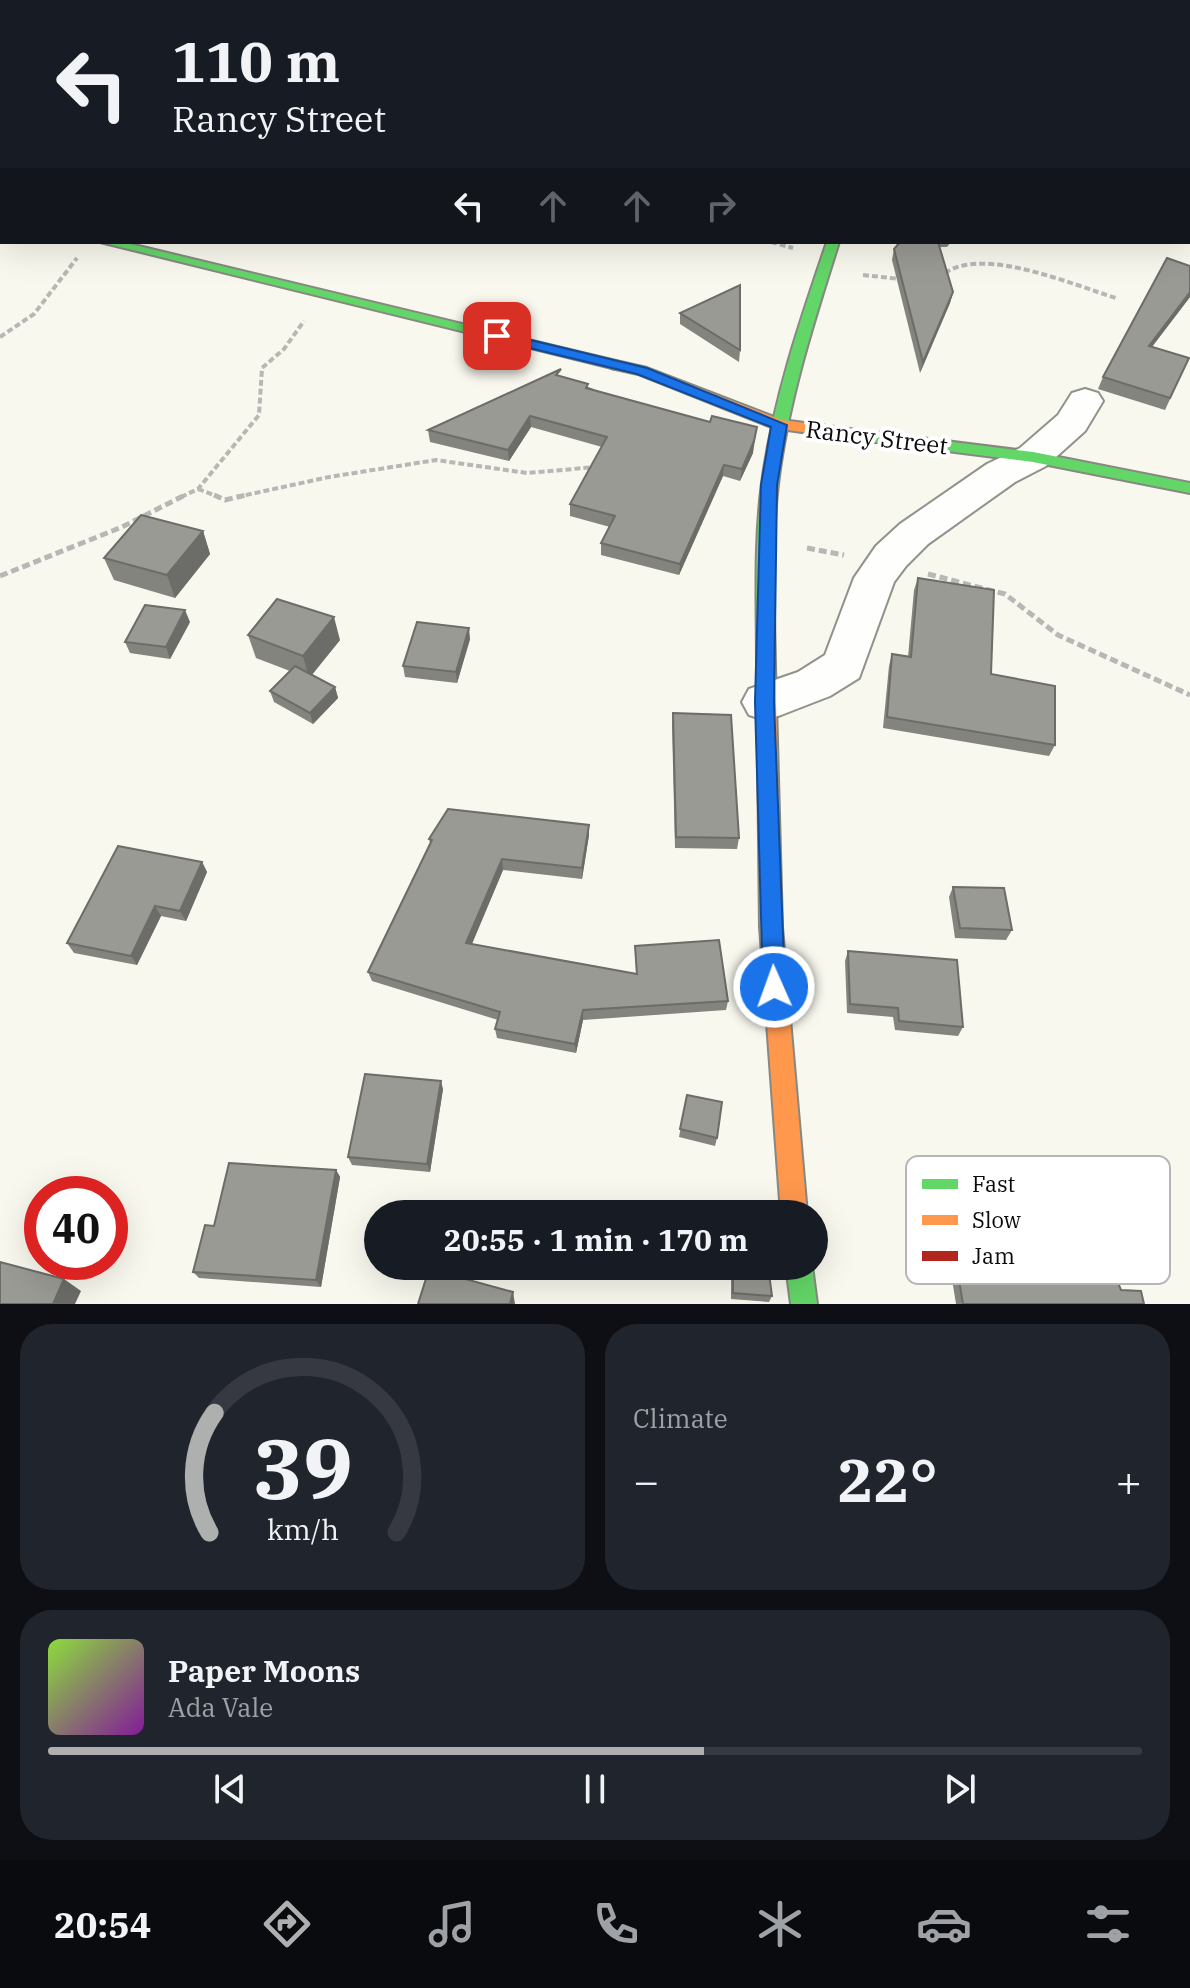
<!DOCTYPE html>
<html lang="en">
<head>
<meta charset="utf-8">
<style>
  body { margin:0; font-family:"IBM Plex Serif",serif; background:#20242c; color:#f1f3f6; height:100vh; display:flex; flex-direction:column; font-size:30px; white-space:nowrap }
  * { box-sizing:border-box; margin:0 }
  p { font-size:26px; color:#9ea1a6 }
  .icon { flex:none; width:44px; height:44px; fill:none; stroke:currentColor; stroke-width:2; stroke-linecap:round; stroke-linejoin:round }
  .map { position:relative; height:1304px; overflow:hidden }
  .sheet { display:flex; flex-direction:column; gap:20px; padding:20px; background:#0d0f14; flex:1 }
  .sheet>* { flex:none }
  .top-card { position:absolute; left:0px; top:0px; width:1190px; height:244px; box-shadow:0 8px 32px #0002; background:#171b24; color:#f1f3f6; overflow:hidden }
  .speed { position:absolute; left:24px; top:1176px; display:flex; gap:16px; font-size:40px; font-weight:700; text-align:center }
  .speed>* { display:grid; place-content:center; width:104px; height:104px; border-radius:50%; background:#171b24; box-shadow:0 8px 32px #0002; line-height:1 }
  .speed .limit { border:12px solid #d22; background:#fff; color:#111 }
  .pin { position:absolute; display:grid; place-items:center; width:68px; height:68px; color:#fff; margin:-34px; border-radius:16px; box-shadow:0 4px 12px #0006 }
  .me { position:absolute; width:88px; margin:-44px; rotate:358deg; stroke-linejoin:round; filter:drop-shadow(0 0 6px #0008) }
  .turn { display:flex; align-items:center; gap:28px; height:168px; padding:0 40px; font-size:36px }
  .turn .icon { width:104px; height:104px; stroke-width:2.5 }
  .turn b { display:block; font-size:56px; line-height:68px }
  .lanes { display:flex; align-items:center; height:76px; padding:0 40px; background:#0003; justify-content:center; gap:40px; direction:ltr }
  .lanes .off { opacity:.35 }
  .big { font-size:60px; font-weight:700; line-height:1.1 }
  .sheet .widget { flex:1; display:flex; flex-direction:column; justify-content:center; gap:12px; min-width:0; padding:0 28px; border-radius:32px; background:#20242c }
  .sheet .dial { align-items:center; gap:0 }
  .dial svg { height:208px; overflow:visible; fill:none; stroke:#363941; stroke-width:7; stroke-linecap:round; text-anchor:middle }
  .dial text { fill:#f1f3f6; stroke:none }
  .song { display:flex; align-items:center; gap:24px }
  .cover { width:96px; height:96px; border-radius:12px; background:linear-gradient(135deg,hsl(90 70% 55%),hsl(290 70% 35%)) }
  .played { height:8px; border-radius:4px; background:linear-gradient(90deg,#aeb0b0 60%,#363941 60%) }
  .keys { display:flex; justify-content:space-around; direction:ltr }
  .heat { display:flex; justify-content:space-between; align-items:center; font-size:44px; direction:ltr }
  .sheet .tiles { flex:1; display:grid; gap:20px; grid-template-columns:1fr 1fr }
  .widget:last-child { grid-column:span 2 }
  .trip { position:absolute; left:364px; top:1200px; width:464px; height:80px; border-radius:40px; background:#171b24; box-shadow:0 8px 32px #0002; font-weight:700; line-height:80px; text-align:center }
  .tabs { display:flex; height:128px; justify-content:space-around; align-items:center; background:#090b0e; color:#9ea1a6 }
  .tabs .icon { width:56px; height:56px }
  .tabs .current { color:#aeb0b0 }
  .tabs b { font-size:36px; color:#f1f3f6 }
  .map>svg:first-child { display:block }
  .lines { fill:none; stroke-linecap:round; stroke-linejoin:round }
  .street-casing { stroke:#91918d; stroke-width:4 }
  .fast-casing { stroke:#888883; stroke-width:4 }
  .slow-casing { stroke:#888883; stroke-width:4 }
  .jam-casing { stroke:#888883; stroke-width:4 }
  .path-far1 { stroke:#b7b7b5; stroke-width:4; stroke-dasharray:6 3; stroke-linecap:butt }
  .path { stroke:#b7b7b5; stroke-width:5; stroke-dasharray:8 4; stroke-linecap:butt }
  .street { fill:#fefefc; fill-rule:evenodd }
  .fast { fill:#63d668; fill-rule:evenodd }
  .slow { fill:#ff974d; fill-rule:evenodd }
  .jam { fill:#b3261e; fill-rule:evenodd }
  .wall { fill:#84847f }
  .shaded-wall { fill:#6c6c68 }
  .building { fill:#9a9a94; stroke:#6c6c68; stroke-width:2 }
  .route { fill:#1a73e8; stroke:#114b97; stroke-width:2 }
  .labels { text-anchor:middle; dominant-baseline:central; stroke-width:8; stroke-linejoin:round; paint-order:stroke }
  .street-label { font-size:24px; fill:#0a0a0a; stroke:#fff }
  .key { fill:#fff; stroke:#b6b6b6; stroke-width:2 }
  .key-label { font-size:22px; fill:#0a0a0a }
</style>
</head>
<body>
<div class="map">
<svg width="1190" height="1304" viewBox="0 0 1190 1304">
  <rect width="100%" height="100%" fill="#f8f8ee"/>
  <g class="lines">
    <g class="street-casing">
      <g id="street">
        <path d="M 1107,0 L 1133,0 L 1134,2 L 1108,2 Z"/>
        <path d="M 1169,0 L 1190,0 L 1190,6 L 1188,2 L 1168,2 Z"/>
        <rect x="0" y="208" width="2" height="18"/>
        <path d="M 1085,389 L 1098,393 L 1103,401 L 1085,431 L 1046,466 L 1015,482 L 928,544 L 906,566 L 894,582 L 859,678 L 830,696 L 781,715 L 765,720 L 749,715 L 742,702 L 749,689 L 798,672 L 825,655 L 854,578 L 876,546 L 900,524 L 987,464 L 1020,448 L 1058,415 L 1072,393 Z"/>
      </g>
    </g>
    <g class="fast-casing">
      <g id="fast">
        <path d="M 100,242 L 122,242 L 616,361 L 623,365 L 616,369 Z"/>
        <path d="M 827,242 L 839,242 C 814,321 788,401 778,484 C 771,544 774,605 775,666 L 772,671 L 760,671 L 757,666 C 757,605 754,544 762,483 C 773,400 800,321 827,242 Z"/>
        <path d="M 857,430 L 1033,452 L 1190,483 L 1190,493 L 1033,462 L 852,439 L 849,435 Z"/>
        <path d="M 786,1266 L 812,1266 L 817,1304 L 791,1304 Z"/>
      </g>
    </g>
    <g class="slow-casing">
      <g id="slow">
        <path d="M 616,361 L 647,368 L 782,420 L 857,430 L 865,435 L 857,440 L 774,428 L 638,374 L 611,368 L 611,362 Z"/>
        <path d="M 766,659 L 772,661 L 775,666 L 782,927 L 807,1214 L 781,1214 L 760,927 L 757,666 L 760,661 Z"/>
      </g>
    </g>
    <g class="jam-casing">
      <path id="jam" d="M 916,0 L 926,0 L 915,2 Z"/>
    </g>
    <g class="path-far1">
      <path d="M 771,242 L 793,248"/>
      <path d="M 945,273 C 984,246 1073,285 1116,298"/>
      <path d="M 863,275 L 900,279"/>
      <path d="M 0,337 L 34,314 L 77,258"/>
      <path d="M 198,489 L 219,497"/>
      <path d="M 181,497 L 198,489 L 259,415 L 262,368 L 284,349 L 304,321"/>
      <path d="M 237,497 L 329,477 L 436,460 L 527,473 L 596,467"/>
    </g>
    <g class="path">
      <path d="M 214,495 L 225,500 L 246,495"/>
      <path d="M 807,548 L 844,555"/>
      <path d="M 928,574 L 1005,594 L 1058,635 L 1190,695"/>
      <path d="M 0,576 L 122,527 L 185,495"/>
    </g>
    <use href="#street" class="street"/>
    <use href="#fast" class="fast"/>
    <use href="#slow" class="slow"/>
    <use href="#jam" class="jam"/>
  </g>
  <g class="wall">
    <path d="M 186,0 L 302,0 L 299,2 L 193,2 Z"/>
    <path d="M 306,0 L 532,0 L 533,2 L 306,2 Z"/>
    <path d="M 654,0 L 875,0 L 874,2 L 661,2 Z"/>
    <path d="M 900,242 L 951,242 L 947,247 L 940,247 L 953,292 L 950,303 L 920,373 L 892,260 L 894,249 Z"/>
    <path d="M 1190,297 L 1152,347 L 1189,358 L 1165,410 L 1098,389 L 1103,377 Z"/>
    <path d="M 680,313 L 740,350 L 739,362 L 680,324 Z"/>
    <path d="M 561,376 L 753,453 L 740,481 L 723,476 L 679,575 L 601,555 L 601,543 L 610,527 L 570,516 L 570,504 L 602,447 L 531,427 L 509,461 L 430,442 L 428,430 Z"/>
    <path d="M 203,531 L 210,554 L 175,598 L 114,580 L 104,558 Z"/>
    <path d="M 918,578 L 991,674 L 1055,745 L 1049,756 L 883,728 L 889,666 L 892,654 L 908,657 L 914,590 Z"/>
    <path d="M 190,622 L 170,659 L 130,653 L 125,642 Z"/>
    <path d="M 248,635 L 340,640 L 312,675 L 335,687 L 338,698 L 313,724 L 274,702 L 270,691 L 290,671 L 256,658 Z"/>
    <path d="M 470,639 L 457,683 L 405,677 L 403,666 Z"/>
    <path d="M 673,713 L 739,838 L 737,849 L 675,848 L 672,724 Z"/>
    <path d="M 589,835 L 582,879 L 503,870 L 472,944 L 636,974 L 635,946 L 728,1001 L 726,1010 L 583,1020 L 576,1053 L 497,1038 L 495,1029 L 498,1020 L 372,981 L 368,972 L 430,843 L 429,839 Z"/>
    <path d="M 202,862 L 207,872 L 186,921 L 161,916 L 137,965 L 74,953 L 67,943 Z"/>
    <path d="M 953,887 L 1012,930 L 1006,940 L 955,938 L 949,897 Z"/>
    <path d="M 848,951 L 963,1027 L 958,1036 L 895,1030 L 893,1017 L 847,1013 L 845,961 Z"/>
    <path d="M 443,1089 L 430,1172 L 352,1165 L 348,1157 Z"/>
    <path d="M 687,1095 L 717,1138 L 715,1146 L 679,1137 Z"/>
    <path d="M 939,1160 L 1035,1216 L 1121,1290 L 1144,1304 L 956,1304 L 934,1168 Z"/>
    <path d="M 336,1170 L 340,1177 L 321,1287 L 199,1278 L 193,1272 L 214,1226 Z"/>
    <path d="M 731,1266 L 768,1266 L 772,1296 L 769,1302 L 731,1299 Z"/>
  </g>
  <g class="shaded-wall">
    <path d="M 132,0 L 166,0 L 160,2 L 126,2 Z"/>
    <path d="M 282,0 L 302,0 L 299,2 L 278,2 Z"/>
    <path d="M 953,292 L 950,303 L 920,373 L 923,362 Z"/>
    <path d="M 1190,292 L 1190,297 L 1144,357 L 1149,346 Z"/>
    <path d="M 530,416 L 531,427 L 509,461 L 508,450 Z"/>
    <path d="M 757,427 L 753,453 L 740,481 L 742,469 Z"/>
    <path d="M 724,465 L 723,476 L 679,575 L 680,564 Z"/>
    <path d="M 203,531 L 210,554 L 175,598 L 167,575 Z"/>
    <path d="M 185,610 L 190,622 L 170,659 L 166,647 Z"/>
    <path d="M 334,617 L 340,640 L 309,678 L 303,656 Z"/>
    <path d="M 469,628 L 470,639 L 457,683 L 456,672 Z"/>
    <path d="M 335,687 L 338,698 L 313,724 L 310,713 Z"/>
    <path d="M 589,825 L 589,835 L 582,879 L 582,868 Z"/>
    <path d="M 502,859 L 503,870 L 468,953 L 466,943 Z"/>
    <path d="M 202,862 L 207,872 L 186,921 L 180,911 Z"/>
    <path d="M 155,906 L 161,916 L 137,965 L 131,956 Z"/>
    <path d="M 583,1010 L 583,1020 L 576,1053 L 575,1044 Z"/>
    <path d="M 441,1081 L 443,1089 L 430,1172 L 427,1164 Z"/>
    <path d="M 336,1170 L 340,1177 L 321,1287 L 316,1280 Z"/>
    <path d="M 64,1279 L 81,1291 L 75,1304 L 53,1304 Z"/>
    <path d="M 513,1292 L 515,1304 L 510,1304 Z"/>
  </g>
  <g class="building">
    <path d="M 16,0 L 132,0 L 126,2 L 11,2 Z"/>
    <path d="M 221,0 L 282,0 L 278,2 L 229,2 Z"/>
    <path d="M 306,0 L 443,0 L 439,2 L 313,2 Z"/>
    <path d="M 455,0 L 532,0 L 533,2 L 461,2 Z"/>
    <path d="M 692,0 L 874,0 L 873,2 L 699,2 Z"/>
    <path d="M 1000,0 L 1099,0 L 1097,2 L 999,2 Z"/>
    <path d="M 2,25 L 2,67 L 0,67 L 0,26 Z"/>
    <path d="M 1188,27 L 1190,27 L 1190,55 L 1188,59 Z"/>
    <path d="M 900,242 L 938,242 L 953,292 L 923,362 L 894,249 Z"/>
    <path d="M 1167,258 L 1190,266 L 1190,292 L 1149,346 L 1189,358 L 1170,398 L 1103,377 Z"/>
    <path d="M 740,285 L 740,350 L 680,313 Z"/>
    <path d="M 561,369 L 556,375 L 588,384 L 586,388 L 710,422 L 712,416 L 757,427 L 754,441 L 742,469 L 724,465 L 680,564 L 601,543 L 615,516 L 570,504 L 607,437 L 530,416 L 508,450 L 428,430 Z"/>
    <path d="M 141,515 L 203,531 L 167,575 L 104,558 Z"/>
    <path d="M 918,578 L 994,590 L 991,674 L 1055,686 L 1055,745 L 887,717 L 892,654 L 911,657 Z"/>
    <path d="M 277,599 L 334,617 L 303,656 L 248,635 Z"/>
    <path d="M 145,605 L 185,610 L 166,647 L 125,642 Z"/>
    <path d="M 417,622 L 469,628 L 456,672 L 403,666 Z"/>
    <path d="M 295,666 L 335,687 L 310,713 L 270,691 Z"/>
    <path d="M 673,713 L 731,715 L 739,838 L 676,837 Z"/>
    <path d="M 448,809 L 589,825 L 582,868 L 502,859 L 466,943 L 637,974 L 635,946 L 719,940 L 728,1001 L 583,1010 L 575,1044 L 495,1029 L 500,1012 L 368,972 L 432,840 L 429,839 Z"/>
    <path d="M 118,846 L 202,862 L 180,911 L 155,906 L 131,956 L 67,943 Z"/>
    <path d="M 953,887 L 1004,888 L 1012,930 L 960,928 Z"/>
    <path d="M 848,951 L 957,960 L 963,1027 L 899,1021 L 898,1008 L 850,1004 Z"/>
    <path d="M 365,1074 L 441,1081 L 427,1164 L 348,1157 Z"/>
    <path d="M 687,1095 L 722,1102 L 717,1138 L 680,1129 Z"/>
    <path d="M 939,1160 L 1025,1163 L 1035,1216 L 1086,1206 L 1121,1290 L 1141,1291 L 1144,1304 L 963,1304 Z"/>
    <path d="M 229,1163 L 336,1170 L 316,1280 L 193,1272 L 205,1225 L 214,1226 Z"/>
    <path d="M 0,1262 L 64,1279 L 53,1304 L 0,1304 Z"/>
    <path d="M 733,1266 L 768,1266 L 772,1296 L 733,1293 Z"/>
    <path d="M 429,1269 L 513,1292 L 510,1304 L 418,1304 Z"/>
  </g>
  <path class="route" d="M 497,332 L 647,368 L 787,425 L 777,485 L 774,702 L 785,987 L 782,995 L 774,998 L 766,995 L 763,987 L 755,702 L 761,485 L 771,427 L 637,374 L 492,339 L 492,333 Z"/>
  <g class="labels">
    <g class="street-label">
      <text transform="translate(877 437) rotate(7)">Rancy Street</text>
    </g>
  </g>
  <rect x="906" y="1156" width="264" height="128" rx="12" class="key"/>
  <rect x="922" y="1179" width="36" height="10" fill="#63d668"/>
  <rect x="922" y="1215" width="36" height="10" fill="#ff974d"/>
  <rect x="922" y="1251" width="36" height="10" fill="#b3261e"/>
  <g class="key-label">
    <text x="972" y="1192">Fast</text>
    <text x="972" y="1228">Slow</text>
    <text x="972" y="1264">Jam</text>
  </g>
</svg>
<div class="speed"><div class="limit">40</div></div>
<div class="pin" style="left:497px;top:336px;background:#d93025"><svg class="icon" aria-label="arrive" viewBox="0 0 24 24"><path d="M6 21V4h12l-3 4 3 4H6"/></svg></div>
<svg class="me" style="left:774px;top:987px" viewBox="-20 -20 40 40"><circle r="17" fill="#1a73e8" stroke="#fff" stroke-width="3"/><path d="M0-11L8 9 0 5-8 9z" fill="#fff"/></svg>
<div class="trip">20:55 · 1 min · 170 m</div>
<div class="top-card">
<div class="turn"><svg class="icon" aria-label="left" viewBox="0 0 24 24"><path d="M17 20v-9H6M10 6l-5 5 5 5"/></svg><div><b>110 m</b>Rancy Street</div></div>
<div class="lanes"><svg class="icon" aria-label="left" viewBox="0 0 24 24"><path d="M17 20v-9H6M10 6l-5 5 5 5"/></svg><svg class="icon off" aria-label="ahead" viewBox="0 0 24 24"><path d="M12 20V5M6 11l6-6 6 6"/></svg><svg class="icon off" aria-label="ahead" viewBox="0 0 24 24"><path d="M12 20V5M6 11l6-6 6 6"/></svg><svg class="icon off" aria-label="right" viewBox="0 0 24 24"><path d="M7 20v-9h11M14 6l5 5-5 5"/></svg></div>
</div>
</div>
<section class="sheet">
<div class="tiles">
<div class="widget dial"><svg viewBox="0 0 100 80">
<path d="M14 69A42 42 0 1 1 86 69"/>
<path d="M14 69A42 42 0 0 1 16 23" stroke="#aeb0b0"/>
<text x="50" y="56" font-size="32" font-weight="700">39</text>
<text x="50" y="72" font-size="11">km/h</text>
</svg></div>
<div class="widget"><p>Climate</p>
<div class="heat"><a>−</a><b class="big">22°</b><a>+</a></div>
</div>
<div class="widget">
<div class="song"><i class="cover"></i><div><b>Paper Moons</b><p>Ada Vale</p></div></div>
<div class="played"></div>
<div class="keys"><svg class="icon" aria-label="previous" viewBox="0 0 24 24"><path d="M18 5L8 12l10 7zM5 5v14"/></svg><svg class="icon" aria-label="pause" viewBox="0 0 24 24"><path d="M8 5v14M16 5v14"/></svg><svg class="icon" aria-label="next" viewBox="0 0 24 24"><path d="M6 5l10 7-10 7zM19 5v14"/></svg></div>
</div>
</div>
</section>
<nav class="tabs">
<b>20:54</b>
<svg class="icon current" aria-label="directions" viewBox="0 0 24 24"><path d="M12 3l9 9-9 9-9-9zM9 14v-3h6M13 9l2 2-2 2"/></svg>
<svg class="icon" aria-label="music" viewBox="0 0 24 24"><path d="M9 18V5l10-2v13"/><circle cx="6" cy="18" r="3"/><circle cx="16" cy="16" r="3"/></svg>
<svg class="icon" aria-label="phone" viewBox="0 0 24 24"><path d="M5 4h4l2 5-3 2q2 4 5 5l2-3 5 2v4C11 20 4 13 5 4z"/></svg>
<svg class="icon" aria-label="climate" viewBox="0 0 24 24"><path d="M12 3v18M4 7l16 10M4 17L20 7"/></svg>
<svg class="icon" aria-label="car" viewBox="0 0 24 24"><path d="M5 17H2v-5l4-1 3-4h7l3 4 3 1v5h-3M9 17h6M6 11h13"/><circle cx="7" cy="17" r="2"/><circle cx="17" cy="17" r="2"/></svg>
<svg class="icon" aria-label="filters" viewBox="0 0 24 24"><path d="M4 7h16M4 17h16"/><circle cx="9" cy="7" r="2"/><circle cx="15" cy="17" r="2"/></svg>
</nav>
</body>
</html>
